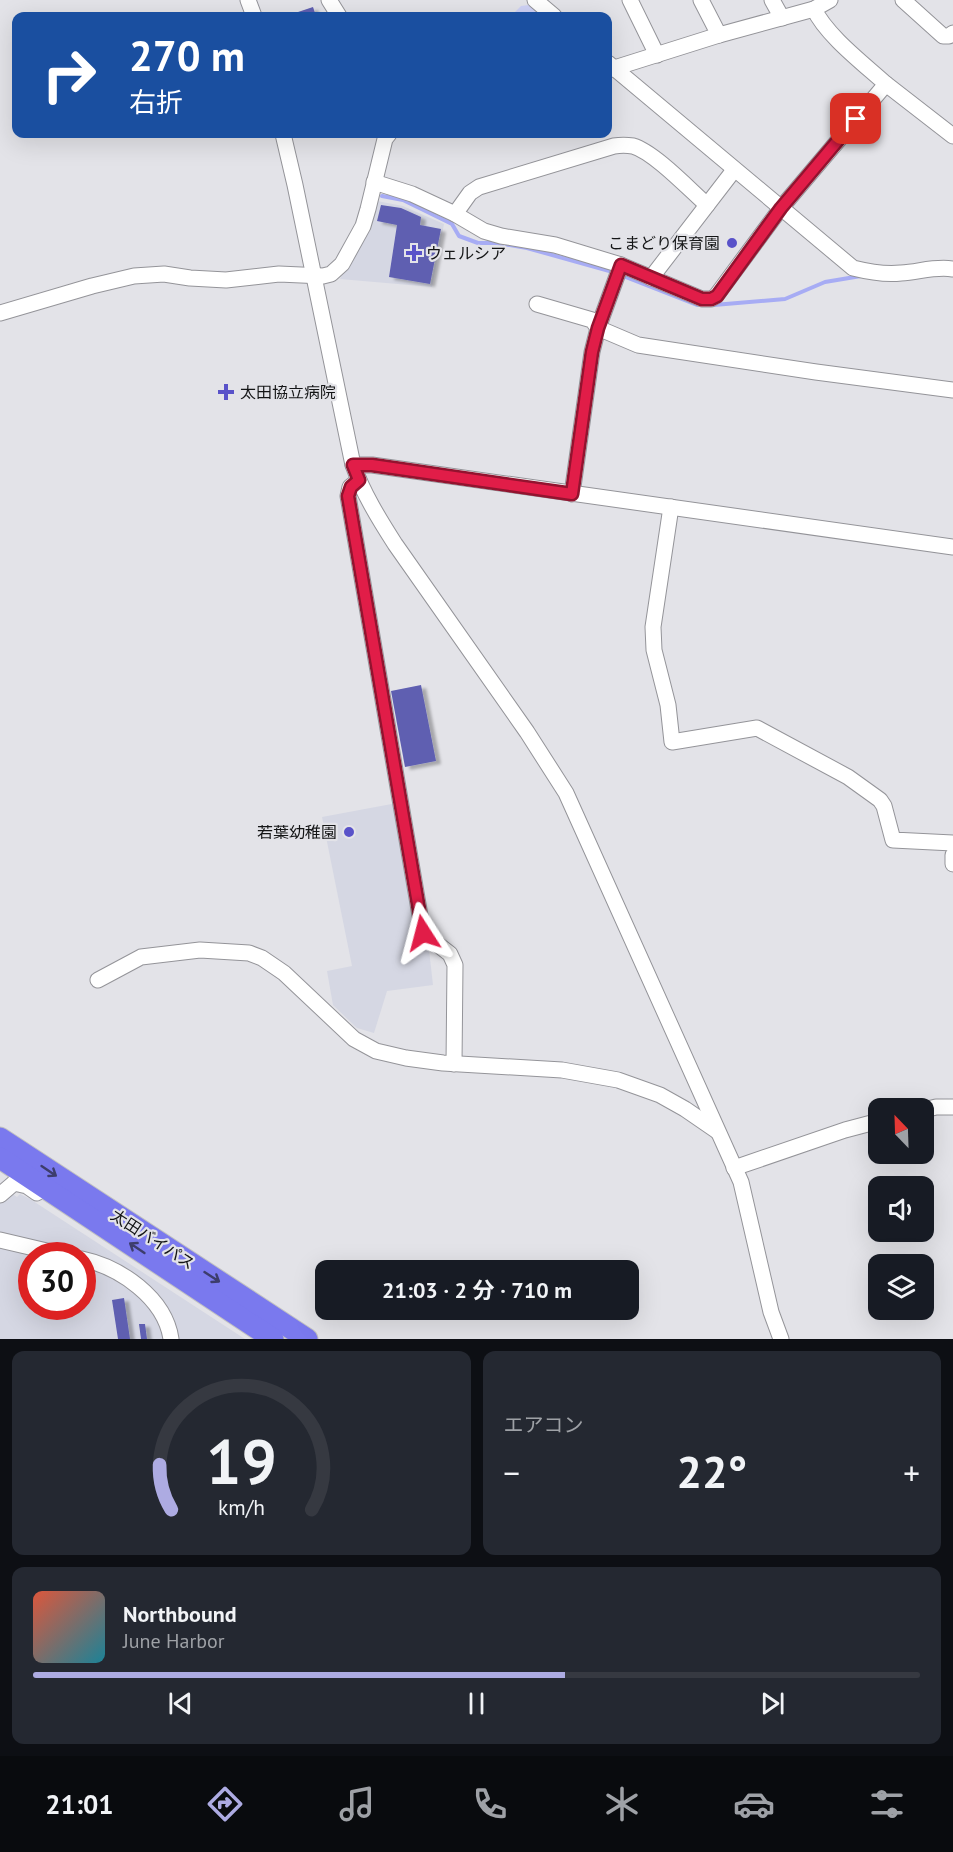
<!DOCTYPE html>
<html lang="ja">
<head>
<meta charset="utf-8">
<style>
  body { margin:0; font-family:"PT Sans","Noto Sans JP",sans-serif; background:#242831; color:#f1f3f6; height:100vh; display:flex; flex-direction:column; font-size:22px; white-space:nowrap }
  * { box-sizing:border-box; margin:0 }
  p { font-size:20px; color:#9ea1a6 }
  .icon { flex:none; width:33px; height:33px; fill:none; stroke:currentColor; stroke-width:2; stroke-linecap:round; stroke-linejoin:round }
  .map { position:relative; height:1339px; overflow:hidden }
  .panel { display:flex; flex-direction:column; gap:12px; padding:12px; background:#0d0f14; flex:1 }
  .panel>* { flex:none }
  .banner { position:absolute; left:12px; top:12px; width:600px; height:126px; border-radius:12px; box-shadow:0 6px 24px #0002; background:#1a4fa0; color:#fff; overflow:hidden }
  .needle { width:39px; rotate:337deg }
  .fabs { position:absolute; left:868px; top:1098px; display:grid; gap:12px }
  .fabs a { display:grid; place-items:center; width:66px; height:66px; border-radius:12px; background:#171b24; box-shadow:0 6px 24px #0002; font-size:30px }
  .speed { position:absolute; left:18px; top:1242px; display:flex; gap:12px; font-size:30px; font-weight:700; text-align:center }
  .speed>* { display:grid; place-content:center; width:78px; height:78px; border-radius:50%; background:#171b24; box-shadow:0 6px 24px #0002; line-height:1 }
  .speed .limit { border:9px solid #d22; background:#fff; color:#111 }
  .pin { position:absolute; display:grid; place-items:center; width:51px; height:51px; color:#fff; margin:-26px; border-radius:12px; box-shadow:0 3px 9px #0006 }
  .me { position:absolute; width:66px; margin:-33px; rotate:351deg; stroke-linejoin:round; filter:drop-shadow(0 0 4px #0008) }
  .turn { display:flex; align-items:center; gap:21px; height:126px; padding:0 18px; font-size:27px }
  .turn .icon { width:78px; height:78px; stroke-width:2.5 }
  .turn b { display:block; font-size:42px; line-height:51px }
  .big { font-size:45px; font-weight:700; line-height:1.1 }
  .panel .card { flex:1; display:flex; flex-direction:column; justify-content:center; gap:9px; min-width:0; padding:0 21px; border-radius:12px; background:#242831 }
  .panel .dial { align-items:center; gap:0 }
  .dial svg { height:156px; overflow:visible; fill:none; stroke:#363941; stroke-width:7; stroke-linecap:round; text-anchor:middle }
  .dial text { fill:#f1f3f6; stroke:none }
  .song { display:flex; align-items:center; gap:18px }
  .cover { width:72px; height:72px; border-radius:9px; background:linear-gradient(135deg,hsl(10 70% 55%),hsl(190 70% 35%)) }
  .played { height:6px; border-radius:3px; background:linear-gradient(90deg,#adabe2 60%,#363941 60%) }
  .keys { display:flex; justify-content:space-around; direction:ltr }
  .heat { display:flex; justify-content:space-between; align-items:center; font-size:33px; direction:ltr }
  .panel .tiles { flex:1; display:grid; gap:12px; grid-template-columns:1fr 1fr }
  .card:last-child { grid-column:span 2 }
  .trip { position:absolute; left:315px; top:1260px; width:324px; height:60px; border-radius:12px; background:#171b24; box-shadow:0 6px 24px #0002; font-weight:700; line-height:60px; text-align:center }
  .tabs { display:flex; height:96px; justify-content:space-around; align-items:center; background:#090b0e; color:#9ea1a6 }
  .tabs .icon { width:42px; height:42px }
  .tabs .selected { color:#adabe2 }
  .tabs b { font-size:27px; color:#f1f3f6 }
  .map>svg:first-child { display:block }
  .built { fill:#d5d7e3; fill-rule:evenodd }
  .green { fill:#ced1f5 }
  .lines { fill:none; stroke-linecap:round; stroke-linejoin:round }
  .stream { stroke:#a7acf4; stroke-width:4 }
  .building { fill:#5e5fb1; filter:url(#shadow) }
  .minor-casing { stroke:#949499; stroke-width:17 }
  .highway-casing { stroke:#c2c2c2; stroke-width:23 }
  .minor { stroke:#fff; stroke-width:15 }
  .highway { stroke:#7a79ee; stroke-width:21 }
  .oneway { stroke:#3d3d6c }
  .route-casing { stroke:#92132f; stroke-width:15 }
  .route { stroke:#e11d48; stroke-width:10 }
  .poi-dot { fill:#5952c9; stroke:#e3e3e8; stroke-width:2 }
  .labels { text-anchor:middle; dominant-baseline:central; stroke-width:4.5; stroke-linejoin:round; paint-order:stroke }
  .poi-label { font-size:16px; fill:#141516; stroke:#e3e3e8; text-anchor:end }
  .street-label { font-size:16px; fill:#141516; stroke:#e3e3e8 }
</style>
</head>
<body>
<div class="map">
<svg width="953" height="1339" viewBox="0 0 953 1339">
  <defs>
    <filter id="shadow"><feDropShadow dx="5" dy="3" stdDeviation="1.5" flood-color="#0004"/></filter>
  </defs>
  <rect width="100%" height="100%" fill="#e3e3e8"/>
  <g class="built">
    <path d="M 377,201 L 403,206 L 444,224 L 432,287 L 340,279 Z"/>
    <path d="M 397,803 L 428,941 L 433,985 L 387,991 L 374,1033 L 357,1028 L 333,1005 L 327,971 L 352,966 L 322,817 Z"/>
    <path d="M 0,1186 L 17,1197 L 20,1194 L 30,1199 L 245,1339 L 0,1339 ZM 32,1256 L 82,1256 L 82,1306 L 32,1306 Z"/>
  </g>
  <path class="green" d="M 529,5 L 543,16 L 511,16 L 521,6 Z"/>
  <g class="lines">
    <g class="stream">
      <path d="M 382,196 L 403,200 L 452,224 L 459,236 L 478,243 L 497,243 L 527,248 L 613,272"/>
      <path d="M 623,276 L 697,305"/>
      <path d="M 714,305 L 785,299 L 825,282 L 861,276"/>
    </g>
  </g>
  <g class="building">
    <path d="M 313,7 L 316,16 L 296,16 L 295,13 Z"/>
    <path d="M 381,205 L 401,208 L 421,217 L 420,225 L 441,229 L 430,284 L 389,277 L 397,225 L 377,221 Z"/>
    <path d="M 421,685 L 436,761 L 405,767 L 391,691 Z"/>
    <path d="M 124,1298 L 130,1339 L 118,1339 L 112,1300 Z"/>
    <path d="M 139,1324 L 145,1324 L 147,1339 L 141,1339 Z"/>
  </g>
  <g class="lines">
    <g class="minor-casing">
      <g id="minor">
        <path d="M 248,0 L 254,16"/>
        <path d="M 329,0 L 339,16"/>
        <path d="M 535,0 L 554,16"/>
        <path d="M 630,0 L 657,55"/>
        <path d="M 701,0 L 719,35"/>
        <path d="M 772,0 L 782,18"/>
        <path d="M 903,0 L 943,36 L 949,36 L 953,33"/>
        <path d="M 608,63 L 853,268 C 869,272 884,275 901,273 C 919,272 935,266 953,269"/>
        <path d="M 608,70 L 719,35 L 814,9 L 830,0"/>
        <path d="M 886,84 L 953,136"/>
        <path d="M 283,134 L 295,185 L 353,465 C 363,493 379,519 395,544 L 527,732 L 566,793 L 741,1182 L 771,1312 L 781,1339"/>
        <path d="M 374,182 L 412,194 L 455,214 L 484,231 L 501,236 L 555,245 L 621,265 L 702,299 L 711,299 L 716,296 L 781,208 L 886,84 C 864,64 826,35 814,9"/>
        <path d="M 455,214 L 470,193 L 479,187 L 614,146 C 620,145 627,145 633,146 C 654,152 690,190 707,205"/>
        <path d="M 651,278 L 734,170"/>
        <path d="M 537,304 L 592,320 L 598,328 L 638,345 L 816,372 L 953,390"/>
        <path d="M 0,313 L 92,286 L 134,276 L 164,274 L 190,278 L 226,280 L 279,274 L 323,276 L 331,274 L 342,264 L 363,226 L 368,209 L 385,139 L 389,134"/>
        <path d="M 353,465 L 372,465 L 953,547"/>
        <path d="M 359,480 L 350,487 L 348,496 L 423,933 L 450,954 L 455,965 L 454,1064"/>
        <path d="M 572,494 L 592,352 L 598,328 L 621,265"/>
        <path d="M 671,507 L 653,627 L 654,650 L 668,705 L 672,742 L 757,728 L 848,777 L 880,800 L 884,806 L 893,840 L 953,843"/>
        <path d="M 953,855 L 953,864"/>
        <path d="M 98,980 L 141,957 L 200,950 L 249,953 L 262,958 L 284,973 L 354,1039 L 376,1051 L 406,1058 L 443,1063 L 562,1070 L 618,1080 L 660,1095 L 685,1109 L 717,1131"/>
        <path d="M 924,1110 L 936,1107 L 953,1107"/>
        <path d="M 734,1168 L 845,1130 L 879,1121"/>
        <path d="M 0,1195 L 14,1183 L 27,1186 L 37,1193"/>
        <path d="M 0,1240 L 68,1256"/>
        <path d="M 82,1259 C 120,1267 165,1298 171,1339"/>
      </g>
    </g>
    <g class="highway-casing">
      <g id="highway">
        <path d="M 0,1138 L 307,1339"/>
        <path d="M 0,1158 L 273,1339"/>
      </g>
    </g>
    <use href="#minor" class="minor"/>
    <use href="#highway" class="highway"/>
  </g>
  <defs><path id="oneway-shaft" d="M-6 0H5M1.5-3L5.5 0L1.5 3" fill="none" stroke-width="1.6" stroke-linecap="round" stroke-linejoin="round" transform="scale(1.5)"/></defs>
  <g class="oneway">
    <use href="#oneway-shaft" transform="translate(49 1171) rotate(34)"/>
    <use href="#oneway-shaft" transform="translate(137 1248) rotate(-146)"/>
    <use href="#oneway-shaft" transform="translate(212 1277) rotate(33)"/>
  </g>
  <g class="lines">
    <g class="route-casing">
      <path id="route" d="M 423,933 L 348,496 L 351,487 L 359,480 L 353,465 L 372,465 L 572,494 L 592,352 L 598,328 L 621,265 L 702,299 L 711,299 L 717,296 L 781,208 L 856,119"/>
    </g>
    <use href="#route" class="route"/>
  </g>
  <g class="poi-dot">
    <circle cx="732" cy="243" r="6"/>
    <path d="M411 244h6v6h6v6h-6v6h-6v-6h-6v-6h6z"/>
    <path d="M223 383h6v6h6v6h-6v6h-6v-6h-6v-6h6z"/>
    <circle cx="349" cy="832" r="6"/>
  </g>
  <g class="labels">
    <g class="poi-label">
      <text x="720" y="243">こまどり保育園</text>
      <text x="426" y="253" text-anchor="start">ウェルシア</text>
      <text x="240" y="392" text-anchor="start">太田協立病院</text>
      <text x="337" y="832">若葉幼稚園</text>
    </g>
    <g class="street-label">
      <text transform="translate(153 1239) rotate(33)">太田バイパス</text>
    </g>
  </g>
</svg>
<div class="fabs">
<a><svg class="needle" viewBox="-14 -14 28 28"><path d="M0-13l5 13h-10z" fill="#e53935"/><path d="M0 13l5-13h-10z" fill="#9ea1a6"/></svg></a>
<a><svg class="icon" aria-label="sound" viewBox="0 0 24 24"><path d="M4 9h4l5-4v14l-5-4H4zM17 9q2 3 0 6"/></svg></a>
<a><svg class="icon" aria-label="layers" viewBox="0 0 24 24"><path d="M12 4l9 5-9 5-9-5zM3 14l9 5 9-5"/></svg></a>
</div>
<div class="speed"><div class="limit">30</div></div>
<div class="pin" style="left:856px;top:119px;background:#d93025"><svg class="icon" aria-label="arrive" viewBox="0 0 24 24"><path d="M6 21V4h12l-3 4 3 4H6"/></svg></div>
<svg class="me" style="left:423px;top:933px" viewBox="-20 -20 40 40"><path d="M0-17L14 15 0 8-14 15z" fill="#e11d48" stroke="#fff" stroke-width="4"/></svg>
<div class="trip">21:03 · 2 分 · 710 m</div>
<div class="banner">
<div class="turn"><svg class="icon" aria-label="right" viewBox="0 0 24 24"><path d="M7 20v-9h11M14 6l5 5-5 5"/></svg><div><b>270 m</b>右折</div></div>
</div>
</div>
<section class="panel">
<div class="tiles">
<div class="card dial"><svg viewBox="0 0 100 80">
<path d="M14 69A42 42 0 1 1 86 69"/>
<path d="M14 69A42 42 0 0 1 8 46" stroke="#adabe2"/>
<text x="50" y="56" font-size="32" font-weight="700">19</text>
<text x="50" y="72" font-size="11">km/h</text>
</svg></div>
<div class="card"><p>エアコン</p>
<div class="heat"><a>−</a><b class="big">22°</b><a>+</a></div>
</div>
<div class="card">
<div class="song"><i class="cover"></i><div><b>Northbound</b><p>June Harbor</p></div></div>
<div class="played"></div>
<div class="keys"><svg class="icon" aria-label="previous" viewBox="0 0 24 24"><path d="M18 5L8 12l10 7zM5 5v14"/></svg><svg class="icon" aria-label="pause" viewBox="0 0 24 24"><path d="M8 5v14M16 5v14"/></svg><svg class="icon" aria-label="next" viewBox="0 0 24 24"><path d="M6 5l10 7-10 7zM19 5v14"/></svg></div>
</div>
</div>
</section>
<nav class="tabs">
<b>21:01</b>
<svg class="icon selected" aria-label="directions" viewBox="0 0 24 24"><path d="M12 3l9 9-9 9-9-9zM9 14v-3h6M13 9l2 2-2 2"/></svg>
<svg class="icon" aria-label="music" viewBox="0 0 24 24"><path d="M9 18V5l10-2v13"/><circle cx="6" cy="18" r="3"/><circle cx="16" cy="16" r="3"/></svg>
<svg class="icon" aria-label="phone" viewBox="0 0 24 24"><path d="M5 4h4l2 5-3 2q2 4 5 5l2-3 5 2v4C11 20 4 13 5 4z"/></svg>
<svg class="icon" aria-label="climate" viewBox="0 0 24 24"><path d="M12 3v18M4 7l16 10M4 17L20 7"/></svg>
<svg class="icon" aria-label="car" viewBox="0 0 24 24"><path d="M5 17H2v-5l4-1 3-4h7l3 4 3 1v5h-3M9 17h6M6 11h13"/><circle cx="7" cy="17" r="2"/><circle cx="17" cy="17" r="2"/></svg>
<svg class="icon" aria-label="filters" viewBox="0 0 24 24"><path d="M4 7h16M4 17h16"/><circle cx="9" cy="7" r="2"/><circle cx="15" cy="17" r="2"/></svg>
</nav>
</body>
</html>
